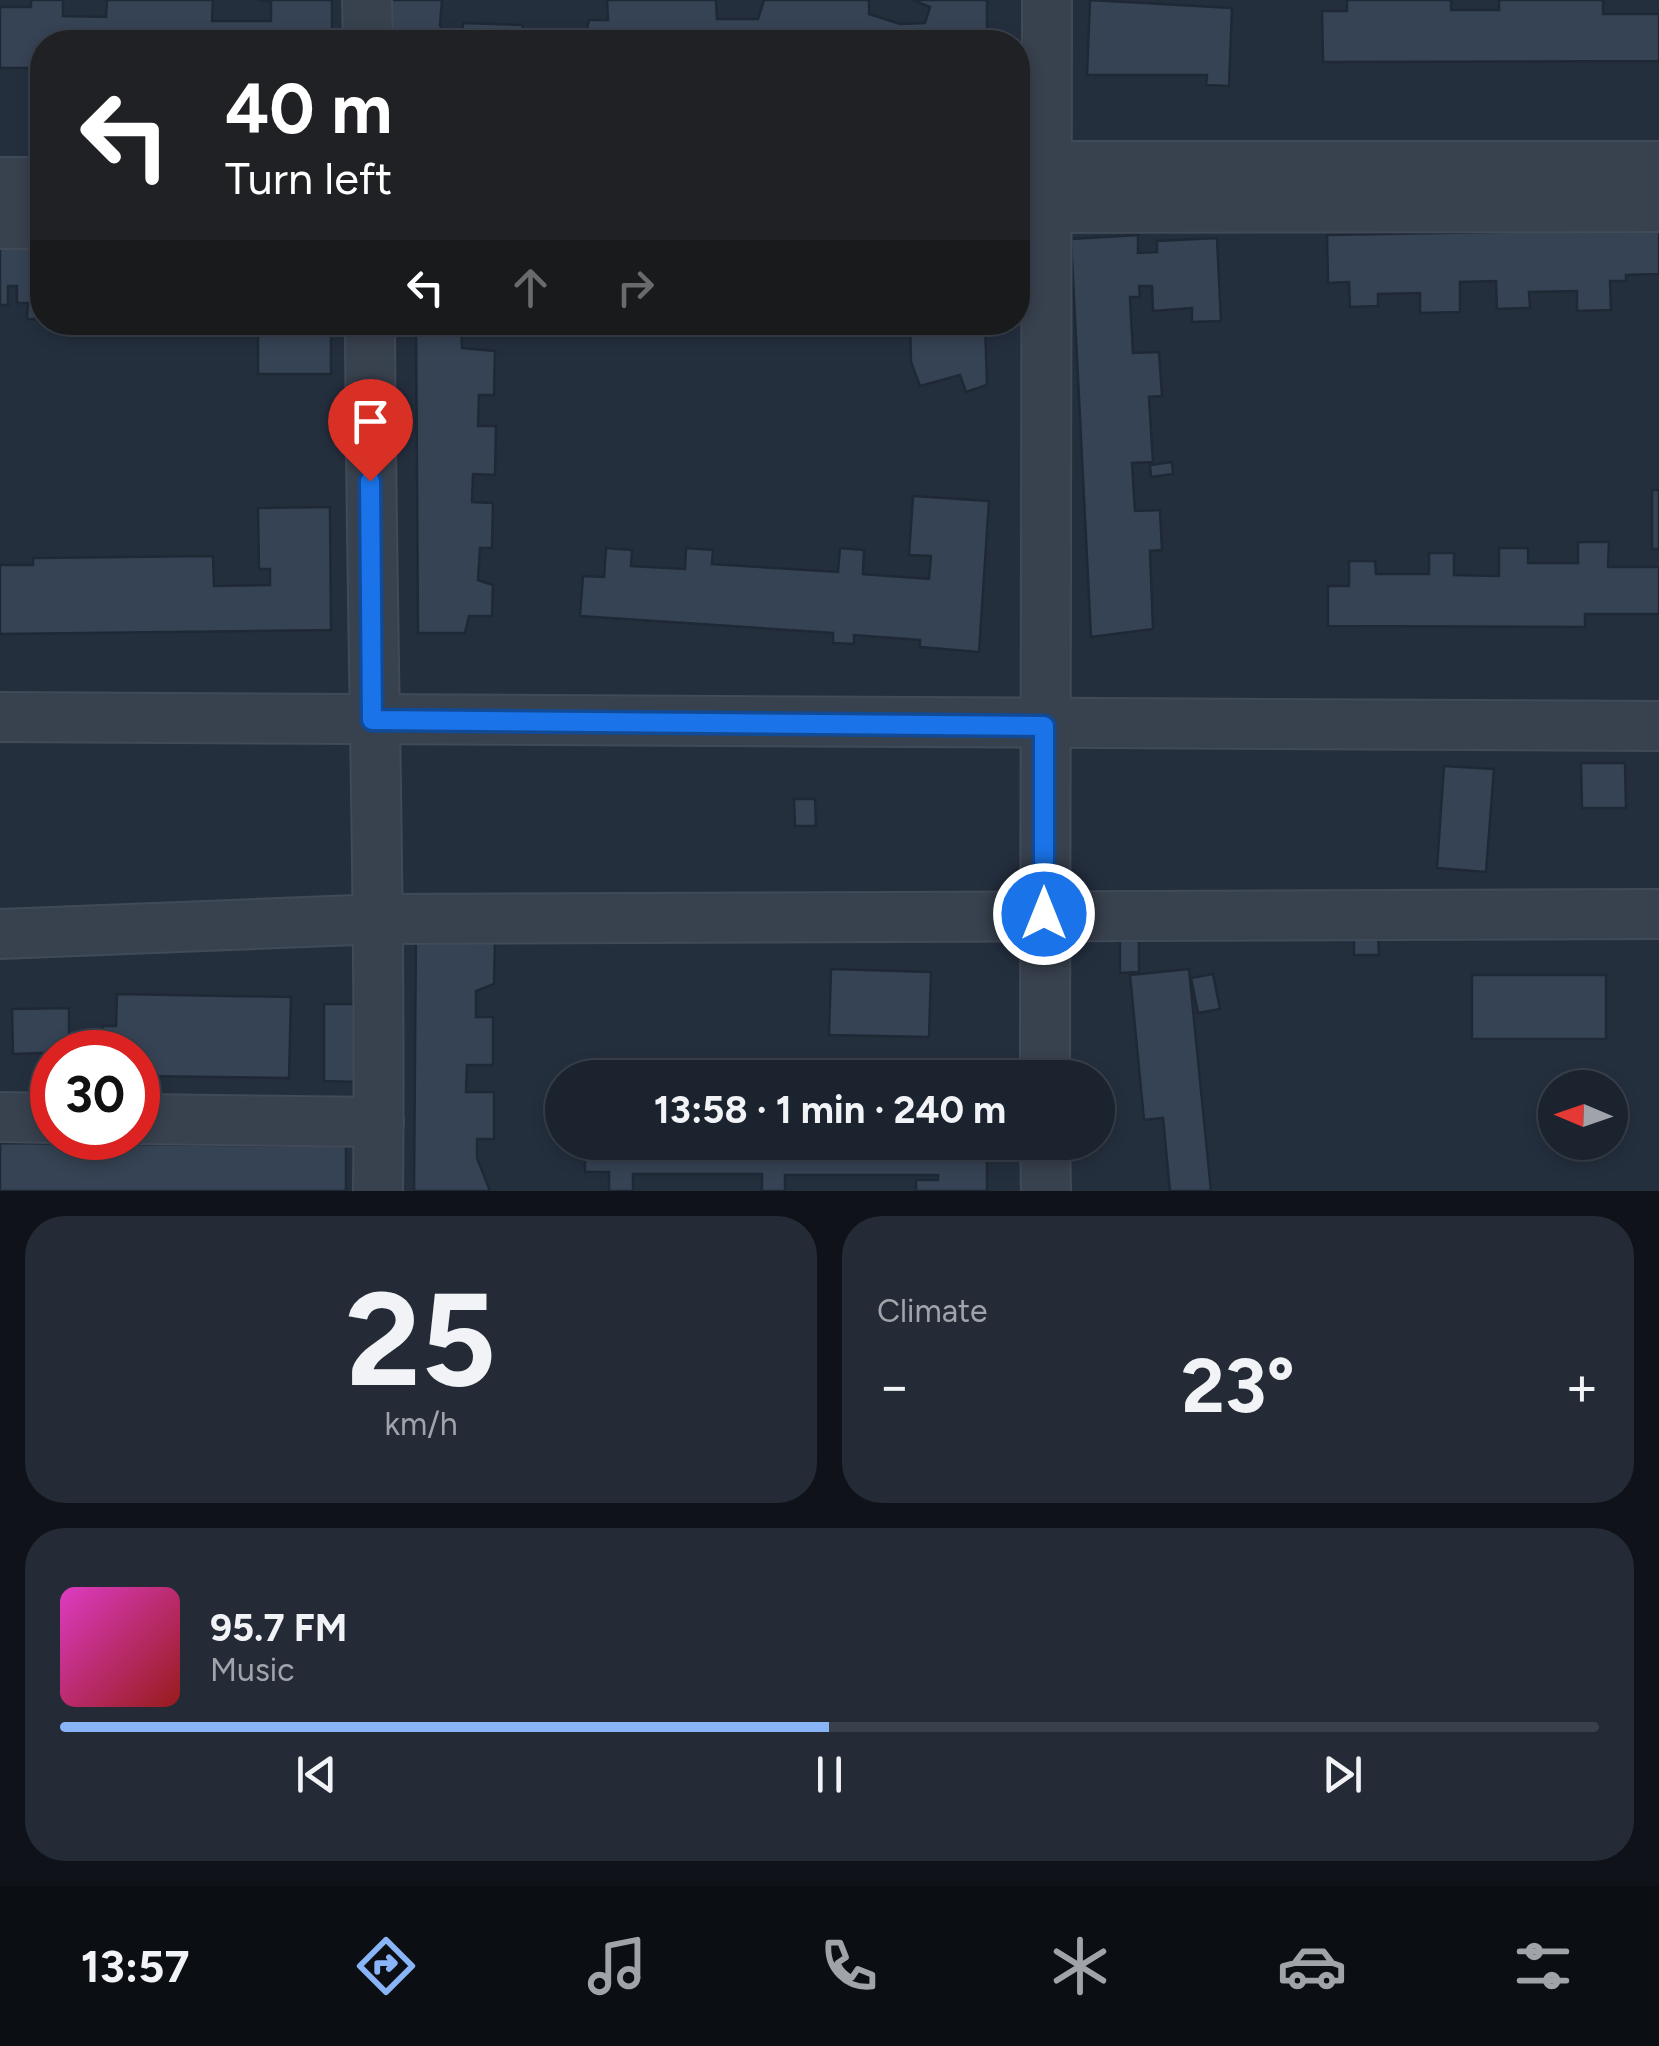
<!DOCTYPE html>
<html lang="en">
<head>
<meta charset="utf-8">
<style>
  body { margin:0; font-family:Figtree,sans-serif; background:#242b36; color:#f1f3f6; height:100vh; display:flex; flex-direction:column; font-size:38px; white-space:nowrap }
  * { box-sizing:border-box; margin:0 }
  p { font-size:32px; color:#a0a4aa }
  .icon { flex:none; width:55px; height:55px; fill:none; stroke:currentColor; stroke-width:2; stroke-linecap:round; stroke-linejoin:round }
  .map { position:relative; height:1191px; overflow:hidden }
  .details { display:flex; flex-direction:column; gap:25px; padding:25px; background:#0f1319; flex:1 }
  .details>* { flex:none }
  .guide { position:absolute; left:30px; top:30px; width:1000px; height:305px; border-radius:40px; box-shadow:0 5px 15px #0003,0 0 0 2px #39404a; background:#202124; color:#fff; overflow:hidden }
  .needle { width:65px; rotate:272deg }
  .tools { position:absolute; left:1538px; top:1070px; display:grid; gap:20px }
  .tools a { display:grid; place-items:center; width:90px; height:90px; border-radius:50%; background:#1b232e; box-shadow:0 5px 15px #0003,0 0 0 2px #39404a; font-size:50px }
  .speed { position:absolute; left:30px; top:1030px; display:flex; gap:20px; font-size:50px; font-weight:700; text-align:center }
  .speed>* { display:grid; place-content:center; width:130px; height:130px; border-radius:50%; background:#1b232e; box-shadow:0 5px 15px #0003,0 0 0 2px #39404a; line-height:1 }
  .speed .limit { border:15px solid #d22; background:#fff; color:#111 }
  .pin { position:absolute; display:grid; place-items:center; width:85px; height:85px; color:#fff; margin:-102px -42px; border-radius:50% 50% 50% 0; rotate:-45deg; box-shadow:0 0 10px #0007 }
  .pin .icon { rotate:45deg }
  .me { position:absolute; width:110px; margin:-55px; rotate:0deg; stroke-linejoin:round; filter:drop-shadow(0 0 8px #0008) }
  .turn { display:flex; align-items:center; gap:35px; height:210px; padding:0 30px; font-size:45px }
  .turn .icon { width:130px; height:130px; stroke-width:2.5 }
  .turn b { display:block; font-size:70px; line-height:85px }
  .lanes { display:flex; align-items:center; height:95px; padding:0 30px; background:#0003; justify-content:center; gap:50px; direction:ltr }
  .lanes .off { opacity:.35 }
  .big { font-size:75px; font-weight:700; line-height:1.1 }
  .details .widget { flex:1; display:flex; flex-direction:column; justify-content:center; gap:15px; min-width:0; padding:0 35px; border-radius:40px; background:#242b36 }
  .details .dial { align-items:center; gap:0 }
  .dial b { font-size:130px; line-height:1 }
  .song { display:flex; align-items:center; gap:30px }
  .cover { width:120px; height:120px; border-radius:15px; background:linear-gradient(135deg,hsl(310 70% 55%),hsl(0 70% 35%)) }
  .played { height:10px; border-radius:5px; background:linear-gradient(90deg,#8ab4f8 50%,#39404a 50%) }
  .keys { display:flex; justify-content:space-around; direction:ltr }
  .heat { display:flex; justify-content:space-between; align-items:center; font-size:55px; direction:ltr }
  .details .tiles { flex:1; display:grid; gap:25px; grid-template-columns:1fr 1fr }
  .widget:last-child { grid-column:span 2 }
  .trip { position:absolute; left:545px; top:1060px; width:570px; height:100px; border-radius:50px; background:#1b232e; box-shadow:0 5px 15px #0003,0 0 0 2px #39404a; font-weight:700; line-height:100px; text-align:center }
  .dock { display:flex; height:160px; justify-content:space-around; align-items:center; background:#0b0e12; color:#a0a4aa }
  .dock .icon { width:70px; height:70px }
  .dock .current { color:#8ab4f8 }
  .dock b { font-size:45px; color:#f1f3f6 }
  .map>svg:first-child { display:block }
  .building { fill:#364354; stroke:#1f2835; stroke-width:2.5 }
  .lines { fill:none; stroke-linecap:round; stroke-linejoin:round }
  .minor-casing { stroke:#414a57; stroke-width:52 }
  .minor { stroke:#38414e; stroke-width:48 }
  .route-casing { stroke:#114b97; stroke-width:25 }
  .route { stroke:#1a73e8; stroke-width:18 }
</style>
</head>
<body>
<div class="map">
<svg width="1659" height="1191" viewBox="0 0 1659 1191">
  <rect width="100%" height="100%" fill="#242f3e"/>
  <g class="building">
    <path d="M 31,0 L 63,0 L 63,16 L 106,17 L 107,0 L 213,0 L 212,21 L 271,21 L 271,2 L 257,0 L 332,0 L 332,42 L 42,42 L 42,68 L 0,68 L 0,7 L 31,7 Z"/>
    <path d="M 385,0 L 442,0 L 440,25 L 447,42 L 384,42 Z"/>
    <path d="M 607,0 L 716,0 L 717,19 L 758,19 L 764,0 L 869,0 L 869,14 L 900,24 L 925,23 L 930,7 L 913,0 L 987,0 L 987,42 L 584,42 L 589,20 L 608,20 Z"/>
    <path d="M 1090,0 L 1232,8 L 1229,86 L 1206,85 L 1207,75 L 1087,75 Z"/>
    <path d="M 1347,0 L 1451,0 L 1451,10 L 1499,10 L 1499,0 L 1603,0 L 1603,14 L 1659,14 L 1659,61 L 1323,62 L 1322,11 L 1347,11 Z"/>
    <path d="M 463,23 L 522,25 L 528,42 L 462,42 Z"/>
    <path d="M 1659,229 L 1659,274 L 1626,275 L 1626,281 L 1610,281 L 1611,310 L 1577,311 L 1577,291 L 1529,292 L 1530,308 L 1497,309 L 1496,281 L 1460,282 L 1460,312 L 1420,313 L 1420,293 L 1378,294 L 1378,306 L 1350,307 L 1349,282 L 1328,283 L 1327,235 Z"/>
    <path d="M 1138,235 L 1138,253 L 1157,252 L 1157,241 L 1217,238 L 1221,321 L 1192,322 L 1192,308 L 1153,311 L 1152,286 L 1139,286 L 1140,297 L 1130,297 L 1133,353 L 1159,352 L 1162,396 L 1149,397 L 1153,462 L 1132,463 L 1135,511 L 1160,510 L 1162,550 L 1150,551 L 1153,629 L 1091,637 L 1071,239 Z"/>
    <path d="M 0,240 L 42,240 L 42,319 L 27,319 L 28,303 L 17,303 L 17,286 L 8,286 L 8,305 L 0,305 Z"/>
    <rect x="258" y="322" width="73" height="52"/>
    <path d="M 416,322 L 461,322 L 462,348 L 495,351 L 494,395 L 479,395 L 478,426 L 496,426 L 495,475 L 473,474 L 472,502 L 493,503 L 492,548 L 480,548 L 478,580 L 493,585 L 492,616 L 469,616 L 465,633 L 418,633 Z"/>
    <path d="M 910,322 L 985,322 L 987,385 L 966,392 L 960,375 L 920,386 L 911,362 Z"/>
    <path d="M 1172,462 L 1173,474 L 1151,477 L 1150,465 Z"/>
    <rect x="1652" y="490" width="7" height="59"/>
    <path d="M 913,496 L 989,501 L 979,652 L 920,647 L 920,640 L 854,635 L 854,644 L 833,643 L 833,633 L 580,616 L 583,576 L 604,577 L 606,548 L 632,550 L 631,566 L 685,569 L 686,548 L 713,550 L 712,564 L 838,572 L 840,548 L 864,550 L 863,574 L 929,579 L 931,556 L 909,555 Z"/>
    <path d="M 330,507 L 331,630 L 0,634 L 0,565 L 33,565 L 33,558 L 213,556 L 214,586 L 270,585 L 270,569 L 259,569 L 258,508 Z"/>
    <path d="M 1578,542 L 1609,542 L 1608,567 L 1659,567 L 1659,614 L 1585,614 L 1585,627 L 1328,626 L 1328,586 L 1349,586 L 1349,561 L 1375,561 L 1376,574 L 1429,574 L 1429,553 L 1454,553 L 1454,575 L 1499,576 L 1499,548 L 1528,548 L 1528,563 L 1578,563 Z"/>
    <path d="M 1581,763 L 1625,763 L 1626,808 L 1582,808 Z"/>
    <path d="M 1444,766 L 1494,769 L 1486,872 L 1437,868 Z"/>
    <path d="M 794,799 L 815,799 L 816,826 L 795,826 Z"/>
    <path d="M 416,924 L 495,942 L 494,984 L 476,991 L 476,1017 L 493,1017 L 493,1065 L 467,1065 L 466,1092 L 494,1092 L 494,1139 L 477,1139 L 477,1158 L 490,1191 L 414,1191 Z"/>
    <path d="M 1354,933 L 1378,933 L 1379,955 L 1354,955 Z"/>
    <path d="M 1120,935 L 1139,935 L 1139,972 L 1120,973 Z"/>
    <path d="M 831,969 L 931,972 L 929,1037 L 829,1035 Z"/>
    <path d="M 1189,969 L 1211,1191 L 1170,1191 L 1163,1118 L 1144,1120 L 1130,975 Z"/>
    <path d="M 1213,974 L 1220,1009 L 1198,1013 L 1191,978 Z"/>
    <rect x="1472" y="975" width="134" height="64"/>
    <path d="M 117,994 L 291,997 L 289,1078 L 138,1076 L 138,1052 L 102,1052 L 103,1026 L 116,1026 Z"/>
    <path d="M 324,1004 L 358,1004 L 358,1082 L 324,1081 Z"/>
    <path d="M 69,1008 L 69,1052 L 13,1054 L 12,1009 Z"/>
    <path d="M 585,1142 L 987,1142 L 987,1191 L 916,1191 L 916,1180 L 938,1180 L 938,1175 L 785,1175 L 785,1191 L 762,1191 L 762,1174 L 633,1174 L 633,1191 L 609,1191 L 609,1172 L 585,1172 Z"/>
    <path d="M 0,1143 L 346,1146 L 346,1191 L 0,1191 Z"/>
  </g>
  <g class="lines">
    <g class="minor-casing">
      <g id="minor">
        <path d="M 367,0 L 368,42"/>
        <path d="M 1018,166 L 1659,166"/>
        <path d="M 0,182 L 42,182"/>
        <path d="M 1018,208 L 1659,207"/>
        <path d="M 0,224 L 42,224"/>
        <path d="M 370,322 C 371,612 381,901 378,1191"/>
        <path d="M 0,717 L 1659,726"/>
        <path d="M 0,934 L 381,919 L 1659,914"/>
        <path d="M 1045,1078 L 1047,0"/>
        <path d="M 0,1117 L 52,1118"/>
        <path d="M 138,1119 L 379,1122"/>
        <path d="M 1045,1142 L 1046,1191"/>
      </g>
    </g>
    <use href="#minor" class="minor"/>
  </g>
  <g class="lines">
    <g class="route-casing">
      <path id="route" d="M 370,481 L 372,720 L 1044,726 L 1044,914"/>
    </g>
    <use href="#route" class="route"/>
  </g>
</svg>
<div class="tools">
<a><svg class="needle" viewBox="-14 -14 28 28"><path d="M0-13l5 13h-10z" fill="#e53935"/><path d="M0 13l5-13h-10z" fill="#a0a4aa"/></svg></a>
</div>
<div class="speed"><div class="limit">30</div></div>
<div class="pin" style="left:370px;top:481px;background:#d93025"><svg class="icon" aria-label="arrive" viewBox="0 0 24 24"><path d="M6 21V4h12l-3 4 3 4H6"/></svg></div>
<svg class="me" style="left:1044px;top:914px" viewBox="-20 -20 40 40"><circle r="17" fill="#1a73e8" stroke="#fff" stroke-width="3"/><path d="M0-11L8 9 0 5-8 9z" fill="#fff"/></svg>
<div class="trip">13:58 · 1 min · 240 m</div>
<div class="guide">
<div class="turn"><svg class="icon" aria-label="left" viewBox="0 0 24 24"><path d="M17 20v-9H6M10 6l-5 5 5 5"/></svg><div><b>40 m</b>Turn left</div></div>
<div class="lanes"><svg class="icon" aria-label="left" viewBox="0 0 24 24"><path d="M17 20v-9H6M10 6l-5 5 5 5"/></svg><svg class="icon off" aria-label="ahead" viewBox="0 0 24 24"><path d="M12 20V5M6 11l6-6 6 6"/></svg><svg class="icon off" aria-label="right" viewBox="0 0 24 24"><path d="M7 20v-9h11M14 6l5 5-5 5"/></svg></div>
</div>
</div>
<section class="details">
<div class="tiles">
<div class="widget dial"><b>25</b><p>km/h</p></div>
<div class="widget"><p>Climate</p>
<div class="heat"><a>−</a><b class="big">23°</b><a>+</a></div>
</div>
<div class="widget">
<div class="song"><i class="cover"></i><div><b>95.7 FM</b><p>Music</p></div></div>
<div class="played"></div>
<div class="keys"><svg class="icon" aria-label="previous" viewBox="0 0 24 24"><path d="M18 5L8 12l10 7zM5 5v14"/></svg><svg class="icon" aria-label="pause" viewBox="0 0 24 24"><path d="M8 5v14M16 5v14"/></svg><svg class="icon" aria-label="next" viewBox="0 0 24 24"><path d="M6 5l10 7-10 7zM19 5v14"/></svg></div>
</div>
</div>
</section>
<nav class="dock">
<b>13:57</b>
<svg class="icon current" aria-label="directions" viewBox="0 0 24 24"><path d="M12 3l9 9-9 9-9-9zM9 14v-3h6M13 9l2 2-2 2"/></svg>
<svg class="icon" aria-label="music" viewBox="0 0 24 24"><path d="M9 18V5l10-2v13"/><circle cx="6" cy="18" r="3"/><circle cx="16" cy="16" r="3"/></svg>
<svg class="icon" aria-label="phone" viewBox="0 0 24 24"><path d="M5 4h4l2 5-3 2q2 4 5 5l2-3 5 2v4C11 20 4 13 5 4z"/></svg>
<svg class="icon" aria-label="climate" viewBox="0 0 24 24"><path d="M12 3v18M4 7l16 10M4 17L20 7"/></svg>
<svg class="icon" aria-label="car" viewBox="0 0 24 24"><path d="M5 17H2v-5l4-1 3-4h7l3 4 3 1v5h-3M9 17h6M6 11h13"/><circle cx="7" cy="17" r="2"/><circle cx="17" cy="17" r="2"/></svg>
<svg class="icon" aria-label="filters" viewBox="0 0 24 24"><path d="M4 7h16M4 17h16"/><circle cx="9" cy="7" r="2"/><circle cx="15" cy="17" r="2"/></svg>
</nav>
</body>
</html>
